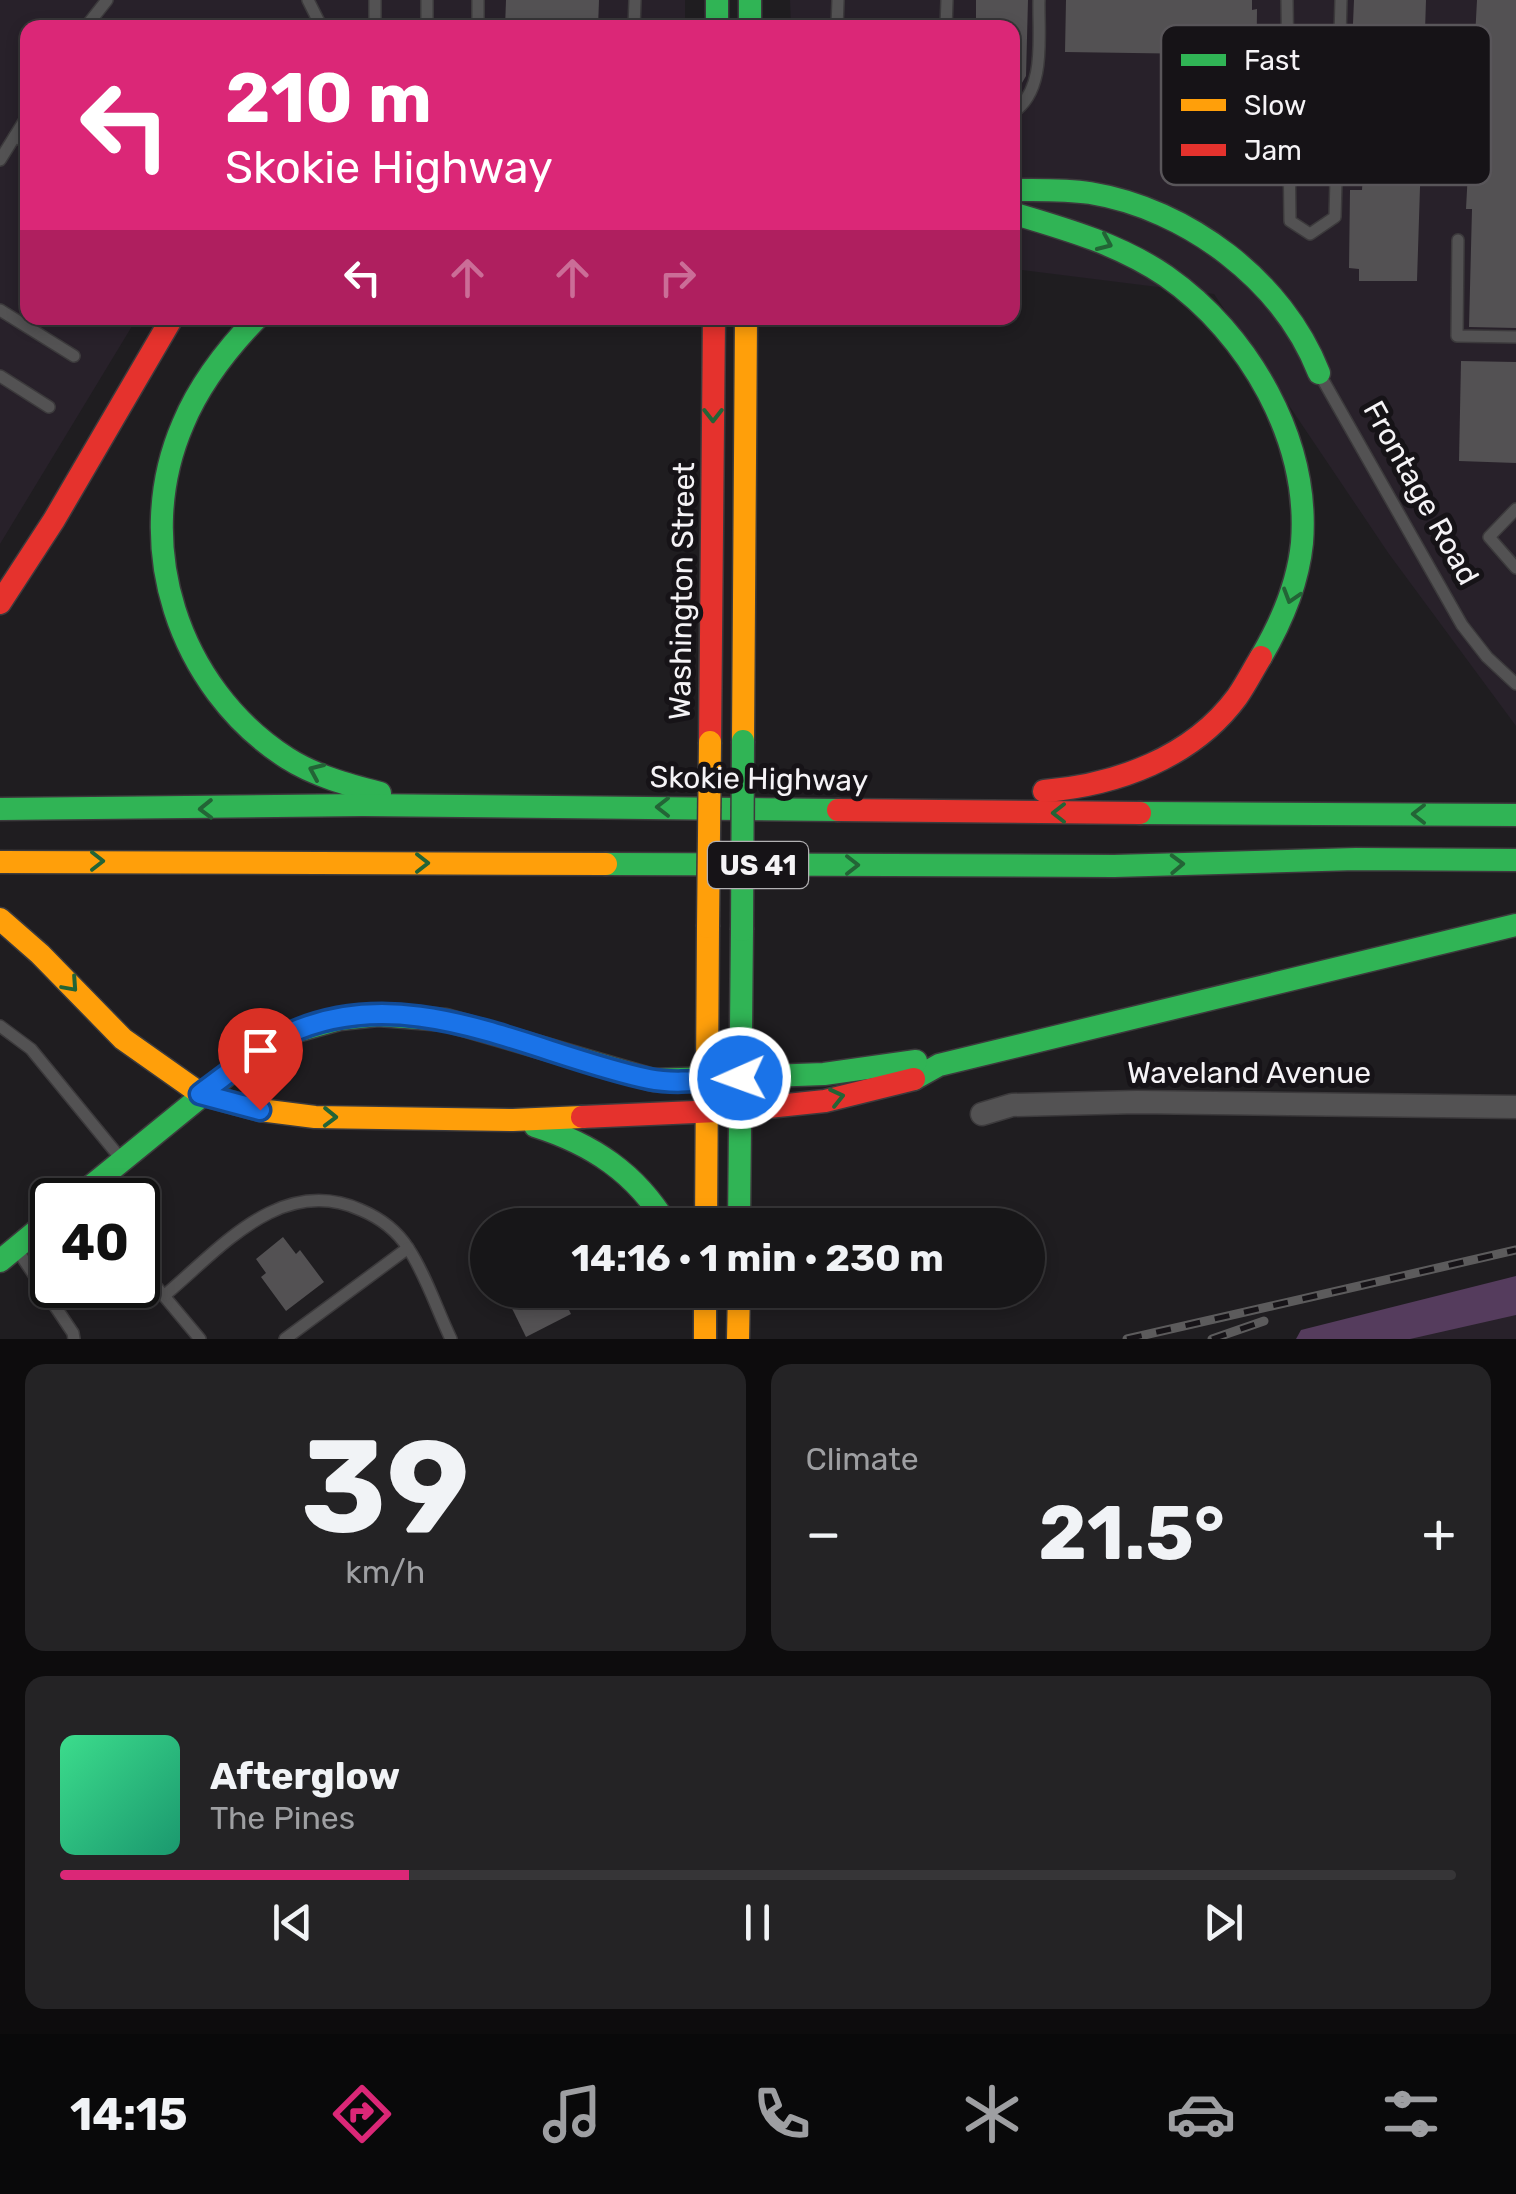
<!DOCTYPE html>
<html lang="en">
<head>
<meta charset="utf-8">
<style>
  body { margin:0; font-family:Rubik,sans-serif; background:#242325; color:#f1f3f6; height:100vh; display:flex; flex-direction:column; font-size:38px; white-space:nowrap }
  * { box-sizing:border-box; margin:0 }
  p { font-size:32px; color:#9e9fa2 }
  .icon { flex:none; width:55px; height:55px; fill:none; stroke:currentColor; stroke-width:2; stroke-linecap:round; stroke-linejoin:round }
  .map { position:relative; height:1339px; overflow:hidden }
  .sheet { display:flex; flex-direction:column; gap:25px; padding:25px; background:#0d0c0d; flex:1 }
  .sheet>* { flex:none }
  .banner { position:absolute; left:20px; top:20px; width:1000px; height:305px; border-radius:20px; box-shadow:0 5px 15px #0003,0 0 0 2px #363537; background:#db2777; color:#fff; overflow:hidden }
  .speed { position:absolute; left:30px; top:1178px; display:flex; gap:20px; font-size:50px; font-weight:700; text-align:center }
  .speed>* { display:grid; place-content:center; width:130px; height:130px; border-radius:50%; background:#171618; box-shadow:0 5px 15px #0003,0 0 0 2px #363537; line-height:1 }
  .speed .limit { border:5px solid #111; border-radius:15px; background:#fff; color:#111 }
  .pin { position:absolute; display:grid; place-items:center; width:85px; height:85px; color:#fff; margin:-102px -42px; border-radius:50% 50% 50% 0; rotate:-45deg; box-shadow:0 0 10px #0007 }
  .pin .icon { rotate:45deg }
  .me { position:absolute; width:110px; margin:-55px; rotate:268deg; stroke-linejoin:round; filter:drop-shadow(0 0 8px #0008) }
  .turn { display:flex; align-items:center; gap:35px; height:210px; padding:0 40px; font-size:45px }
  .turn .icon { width:130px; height:130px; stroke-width:2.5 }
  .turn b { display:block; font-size:70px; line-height:85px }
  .lanes { display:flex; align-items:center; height:95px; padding:0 40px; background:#0003; justify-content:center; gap:50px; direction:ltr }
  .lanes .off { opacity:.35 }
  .big { font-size:75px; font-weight:700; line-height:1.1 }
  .sheet .tile { flex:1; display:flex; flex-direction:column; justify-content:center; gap:15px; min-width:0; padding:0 35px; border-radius:20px; background:#242325 }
  .sheet .dial { align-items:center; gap:0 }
  .dial b { font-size:130px; line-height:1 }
  .song { display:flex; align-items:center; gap:30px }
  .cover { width:120px; height:120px; border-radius:15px; background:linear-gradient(135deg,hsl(150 70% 55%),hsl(160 70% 35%)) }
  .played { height:10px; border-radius:5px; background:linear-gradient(90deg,#db2777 25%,#363537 25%) }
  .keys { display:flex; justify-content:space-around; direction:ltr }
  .heat { display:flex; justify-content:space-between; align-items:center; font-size:55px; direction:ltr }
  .sheet .tiles { flex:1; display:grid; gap:25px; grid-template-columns:1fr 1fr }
  .tile:last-child { grid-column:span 2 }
  .trip { position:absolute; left:470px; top:1208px; width:575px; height:100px; border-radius:50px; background:#171618; box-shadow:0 5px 15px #0003,0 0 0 2px #363537; font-weight:700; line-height:100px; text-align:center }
  .menu { display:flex; height:160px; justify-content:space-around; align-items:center; background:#09090a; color:#9e9fa2 }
  .menu .icon { width:70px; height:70px }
  .menu .current { color:#db2777 }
  .menu b { font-size:45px; color:#f1f3f6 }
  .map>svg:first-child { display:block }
  .built { fill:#28212a }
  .forest { fill:#553c5d }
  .building { fill:#535153 }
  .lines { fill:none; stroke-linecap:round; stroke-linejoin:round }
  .lane-casing { stroke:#3c3a3c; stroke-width:14 }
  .street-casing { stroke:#3c3a3c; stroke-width:25 }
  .fast-casing { stroke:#3c3a3c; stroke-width:25 }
  .slow-casing { stroke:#3c3a3c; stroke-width:25 }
  .jam-casing { stroke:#3c3a3c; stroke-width:25 }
  .lane { stroke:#535253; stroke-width:11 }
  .street { stroke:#535253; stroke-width:22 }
  .fast { stroke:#30b455; stroke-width:22 }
  .slow { stroke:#ff9f0a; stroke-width:22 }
  .jam { stroke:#e5322d; stroke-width:22 }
  .rail-casing { stroke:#5c5b5c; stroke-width:9 }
  .rail { stroke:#161317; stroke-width:5; stroke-dasharray:15; stroke-linecap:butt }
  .fast-bridge-casing { stroke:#3c3a3c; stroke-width:25; stroke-linecap:butt }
  .slow-bridge-casing { stroke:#3c3a3c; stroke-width:25; stroke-linecap:butt }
  .fast-bridge { stroke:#30b455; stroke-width:22 }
  .slow-bridge { stroke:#ff9f0a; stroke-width:22 }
  .oneway { stroke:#236436 }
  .route-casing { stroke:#114b97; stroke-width:25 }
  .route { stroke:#1a73e8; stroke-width:18 }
  .labels { text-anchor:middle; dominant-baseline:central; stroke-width:10; stroke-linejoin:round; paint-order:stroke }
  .shield { fill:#161317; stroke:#b2b0b3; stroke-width:2.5 }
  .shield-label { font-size:28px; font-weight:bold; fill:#f5f3f6 }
  .street-label { font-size:30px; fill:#f5f3f6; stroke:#161317 }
  .key { fill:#161317; stroke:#59565a; stroke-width:2.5 }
  .key-label { font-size:28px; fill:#f5f3f6 }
</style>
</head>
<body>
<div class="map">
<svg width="1516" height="1339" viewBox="0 0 1516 1339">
  <rect width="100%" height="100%" fill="#1f1d20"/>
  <g class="built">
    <path d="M 0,0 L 685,0 L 685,28 L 28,28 L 28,318 L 137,318 L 0,544 Z"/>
    <path d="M 790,0 L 1516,0 L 1516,726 L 1389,554 L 1214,294 L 1013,269 L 1012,28 L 791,27 Z"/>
    <path d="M 1516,1313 L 1516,1339 L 1384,1339 Z"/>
  </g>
  <path class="forest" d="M 1516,1276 L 1516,1315 L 1410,1339 L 1296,1339 L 1301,1330 Z"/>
  <g class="building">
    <path d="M 506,0 L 599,0 L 598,28 L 505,28 Z"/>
    <path d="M 976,0 L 1028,0 L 1026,76 L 1012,100 L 1012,28 L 976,28 Z"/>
    <path d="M 1066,0 L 1252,0 L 1252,10 L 1257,9 L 1256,100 L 1258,111 L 1272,112 L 1271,154 L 1198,153 L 1200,54 L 1065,52 Z"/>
    <path d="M 1354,0 L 1426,0 L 1417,281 L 1359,281 L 1359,269 L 1349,268 L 1350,190 L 1362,190 L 1366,127 L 1363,127 L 1364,117 L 1349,117 Z"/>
    <path d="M 1477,0 L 1516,0 L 1516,328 L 1469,327 L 1472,209 L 1466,209 Z"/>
    <path d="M 1461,361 L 1516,362 L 1516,463 L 1459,461 Z"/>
    <path d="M 283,1237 L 296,1254 L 300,1250 L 324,1282 L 286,1311 L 261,1277 L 266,1273 L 256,1259 Z"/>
    <path d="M 503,1290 L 559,1290 L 571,1314 L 526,1337 Z"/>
  </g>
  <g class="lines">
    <g class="lane-casing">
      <g id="lane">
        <path d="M 308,0 L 322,28"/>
        <path d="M 427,0 L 427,28"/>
        <path d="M 1287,0 L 1290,221 L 1310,234 L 1335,217 L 1341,0"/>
        <path d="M 85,28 L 107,0"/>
        <path d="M 375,28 L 375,0"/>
        <path d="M 478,28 L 478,0"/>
        <path d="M 634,28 L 635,0"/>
        <path d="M 837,28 L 838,0"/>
        <path d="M 946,28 L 947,0"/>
        <path d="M 1012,113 C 1047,91 1038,35 1039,0"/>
        <path d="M 15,136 L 28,144"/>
        <path d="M 0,160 L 28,115"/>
        <path d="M 1458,240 L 1457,336 L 1516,337"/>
        <path d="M 0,310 L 74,356"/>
        <path d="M 1319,373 L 1462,625 L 1487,657 L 1516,684"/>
        <path d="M 0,376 L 49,407"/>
        <path d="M 1516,509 L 1489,537 L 1516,568"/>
        <path d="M 0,1026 L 31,1049 L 122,1160"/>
        <path d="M 138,1236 L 154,1257 L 154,1284"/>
        <path d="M 16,1248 L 73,1333 L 74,1339"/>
        <path d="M 138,1279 L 154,1284 L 200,1339"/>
        <path d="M 165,1295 C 221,1248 281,1174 361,1210 C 380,1218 397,1231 408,1248 C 426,1275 437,1310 451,1339"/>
        <path d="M 285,1339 L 408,1248"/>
      </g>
    </g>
    <g class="street-casing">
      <path id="street" d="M 982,1114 L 1012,1105 L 1137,1102 L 1516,1107"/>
    </g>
    <g class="fast-casing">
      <g id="fast">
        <path d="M 717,0 L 717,28"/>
        <path d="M 750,0 L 750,28"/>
        <path d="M 1012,190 C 1038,190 1064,189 1090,193 C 1188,209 1283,281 1319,373"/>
        <path d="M 1012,213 C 1066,229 1119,244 1166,276 C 1249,334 1310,440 1302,543 C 1298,583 1281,623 1261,657"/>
        <path d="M 257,318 C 227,349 200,383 183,424 C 131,544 178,688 287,758 C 315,776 349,785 380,793"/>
        <path d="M 0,809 L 363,805 L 838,810"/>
        <path d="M 1140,813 L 1516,815"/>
        <path d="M 606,864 L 1114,866 L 1356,859 L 1516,860"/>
        <path d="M 914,1079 L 939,1065 L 1516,925"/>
        <path d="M 535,1126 C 592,1144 636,1173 667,1225"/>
        <path d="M 74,1200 L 258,1050 L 293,1032 L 340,1019 L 378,1015 L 446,1020 L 653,1080 L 824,1074 L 916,1061"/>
        <path d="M 739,1225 L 742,930"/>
        <path d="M 0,1261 L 52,1218"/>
      </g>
    </g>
    <g class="slow-casing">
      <g id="slow">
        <path d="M 743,741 L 746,318"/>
        <path d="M 0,862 L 606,864"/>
        <path d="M 0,919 L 40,954 L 123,1039 L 201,1094"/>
        <path d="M 201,1094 L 260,1110 L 315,1117 L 513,1120 L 582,1117"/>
        <path d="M 706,1225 L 708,927"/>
        <path d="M 705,1290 L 705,1339"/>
        <path d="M 738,1339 L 739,1290"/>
      </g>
    </g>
    <g class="jam-casing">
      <g id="jam">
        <path d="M 0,603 L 54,520 L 172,318"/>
        <path d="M 710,742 L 714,318"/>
        <path d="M 1044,791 C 1116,785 1192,758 1237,697 C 1246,684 1253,670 1261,657"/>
        <path d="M 838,810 L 1140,813"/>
        <path d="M 582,1117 L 740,1110 L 825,1101 L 914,1079"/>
      </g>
    </g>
    <use href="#lane" class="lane"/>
    <use href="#street" class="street"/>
    <use href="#fast" class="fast"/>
    <use href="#slow" class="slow"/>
    <use href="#jam" class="jam"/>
    <g class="rail-casing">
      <g id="rail">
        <path d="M 1127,1339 L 1516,1250"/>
        <path d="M 1212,1339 L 1264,1321"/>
      </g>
    </g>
    <use href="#rail" class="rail"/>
    <g class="fast-bridge-casing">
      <path id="fast-bridge" d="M 742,930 L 743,741"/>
    </g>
    <g class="slow-bridge-casing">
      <path id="slow-bridge" d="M 708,927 L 710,742"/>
    </g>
    <use href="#fast-bridge" class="fast-bridge"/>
    <use href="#slow-bridge" class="slow-bridge"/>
  </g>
  <defs><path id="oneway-chevron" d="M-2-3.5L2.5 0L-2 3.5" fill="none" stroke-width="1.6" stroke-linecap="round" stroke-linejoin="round" transform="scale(2.5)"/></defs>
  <g class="oneway">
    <use href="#oneway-chevron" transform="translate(1105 243) rotate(24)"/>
    <use href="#oneway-chevron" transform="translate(713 415) rotate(90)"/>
    <use href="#oneway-chevron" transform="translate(1291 596) rotate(107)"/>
    <use href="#oneway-chevron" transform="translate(316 771) rotate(-156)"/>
    <use href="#oneway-chevron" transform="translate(663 807) rotate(-180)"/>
    <use href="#oneway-chevron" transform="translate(206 809) rotate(179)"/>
    <use href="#oneway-chevron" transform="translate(1059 813) rotate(-180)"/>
    <use href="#oneway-chevron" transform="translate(1419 814) rotate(-180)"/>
    <use href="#oneway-chevron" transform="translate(97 861)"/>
    <use href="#oneway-chevron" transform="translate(422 863)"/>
    <use href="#oneway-chevron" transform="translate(1177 864) rotate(-2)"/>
    <use href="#oneway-chevron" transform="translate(852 865)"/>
    <use href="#oneway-chevron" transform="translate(71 985) rotate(48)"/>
    <use href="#oneway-chevron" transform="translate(837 1097) rotate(-13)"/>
    <use href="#oneway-chevron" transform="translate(330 1117) rotate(1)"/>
  </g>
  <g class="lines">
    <g class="route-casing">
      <path id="route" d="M 260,1110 L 200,1094 C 229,1073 256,1050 288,1034 C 408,978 533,1055 649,1079 C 677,1085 712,1079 740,1078"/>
    </g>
    <use href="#route" class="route"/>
  </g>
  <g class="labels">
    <rect class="shield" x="708" y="842" width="100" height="46" rx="8"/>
    <g class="shield-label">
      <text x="758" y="865">US 41</text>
    </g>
    <g class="street-label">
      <text transform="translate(1421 493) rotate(61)">Frontage Road</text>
      <text transform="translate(682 591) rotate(-89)">Washington Street</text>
      <text transform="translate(759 779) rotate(1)">Skokie Highway</text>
      <text x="1249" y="1073">Waveland Avenue</text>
    </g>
  </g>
  <rect x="1161" y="25" width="330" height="160" rx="15" class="key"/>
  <rect x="1181" y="54" width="45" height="12" fill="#30b455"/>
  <rect x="1181" y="99" width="45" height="12" fill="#ff9f0a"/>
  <rect x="1181" y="144" width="45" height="12" fill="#e5322d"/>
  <g class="key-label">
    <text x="1244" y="70">Fast</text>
    <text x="1244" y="115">Slow</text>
    <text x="1244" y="160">Jam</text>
  </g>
</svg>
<div class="speed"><div class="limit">40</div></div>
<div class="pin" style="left:260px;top:1110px;background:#d93025"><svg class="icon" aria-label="arrive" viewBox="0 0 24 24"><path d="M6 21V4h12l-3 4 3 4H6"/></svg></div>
<svg class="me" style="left:740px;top:1078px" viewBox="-20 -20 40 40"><circle r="17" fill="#1a73e8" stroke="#fff" stroke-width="3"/><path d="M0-11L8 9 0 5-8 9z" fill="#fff"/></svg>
<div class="trip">14:16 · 1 min · 230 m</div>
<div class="banner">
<div class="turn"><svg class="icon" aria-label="left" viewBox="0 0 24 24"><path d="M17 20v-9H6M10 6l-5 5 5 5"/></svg><div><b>210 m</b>Skokie Highway</div></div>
<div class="lanes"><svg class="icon" aria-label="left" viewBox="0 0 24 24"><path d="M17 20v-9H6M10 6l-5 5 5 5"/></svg><svg class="icon off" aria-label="ahead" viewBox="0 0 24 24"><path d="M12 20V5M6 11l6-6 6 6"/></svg><svg class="icon off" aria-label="ahead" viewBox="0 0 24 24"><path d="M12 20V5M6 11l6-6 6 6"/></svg><svg class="icon off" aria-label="right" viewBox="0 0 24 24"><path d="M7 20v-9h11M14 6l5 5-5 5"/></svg></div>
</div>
</div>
<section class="sheet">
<div class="tiles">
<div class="tile dial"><b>39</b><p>km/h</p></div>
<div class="tile"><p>Climate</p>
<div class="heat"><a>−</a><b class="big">21.5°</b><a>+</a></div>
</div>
<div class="tile">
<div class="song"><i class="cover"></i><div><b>Afterglow</b><p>The Pines</p></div></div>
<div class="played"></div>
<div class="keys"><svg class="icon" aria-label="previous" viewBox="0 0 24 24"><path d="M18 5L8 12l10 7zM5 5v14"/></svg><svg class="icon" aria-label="pause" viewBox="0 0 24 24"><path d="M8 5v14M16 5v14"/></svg><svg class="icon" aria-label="next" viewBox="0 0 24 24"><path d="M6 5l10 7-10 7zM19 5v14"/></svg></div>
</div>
</div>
</section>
<nav class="menu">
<b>14:15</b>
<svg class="icon current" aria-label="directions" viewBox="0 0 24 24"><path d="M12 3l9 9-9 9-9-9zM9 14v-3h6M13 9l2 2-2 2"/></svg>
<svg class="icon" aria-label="music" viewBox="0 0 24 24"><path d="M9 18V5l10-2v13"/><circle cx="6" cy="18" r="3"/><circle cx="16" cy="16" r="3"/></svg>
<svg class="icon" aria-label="phone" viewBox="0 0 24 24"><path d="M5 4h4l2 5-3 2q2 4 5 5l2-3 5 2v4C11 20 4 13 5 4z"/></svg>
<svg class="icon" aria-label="climate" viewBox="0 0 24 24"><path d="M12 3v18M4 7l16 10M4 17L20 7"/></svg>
<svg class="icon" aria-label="car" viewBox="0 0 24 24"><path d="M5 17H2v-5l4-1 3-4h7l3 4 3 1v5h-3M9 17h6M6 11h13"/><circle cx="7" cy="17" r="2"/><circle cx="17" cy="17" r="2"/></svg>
<svg class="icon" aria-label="filters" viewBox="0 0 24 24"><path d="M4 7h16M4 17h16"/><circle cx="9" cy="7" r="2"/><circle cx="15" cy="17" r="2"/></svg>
</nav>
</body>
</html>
